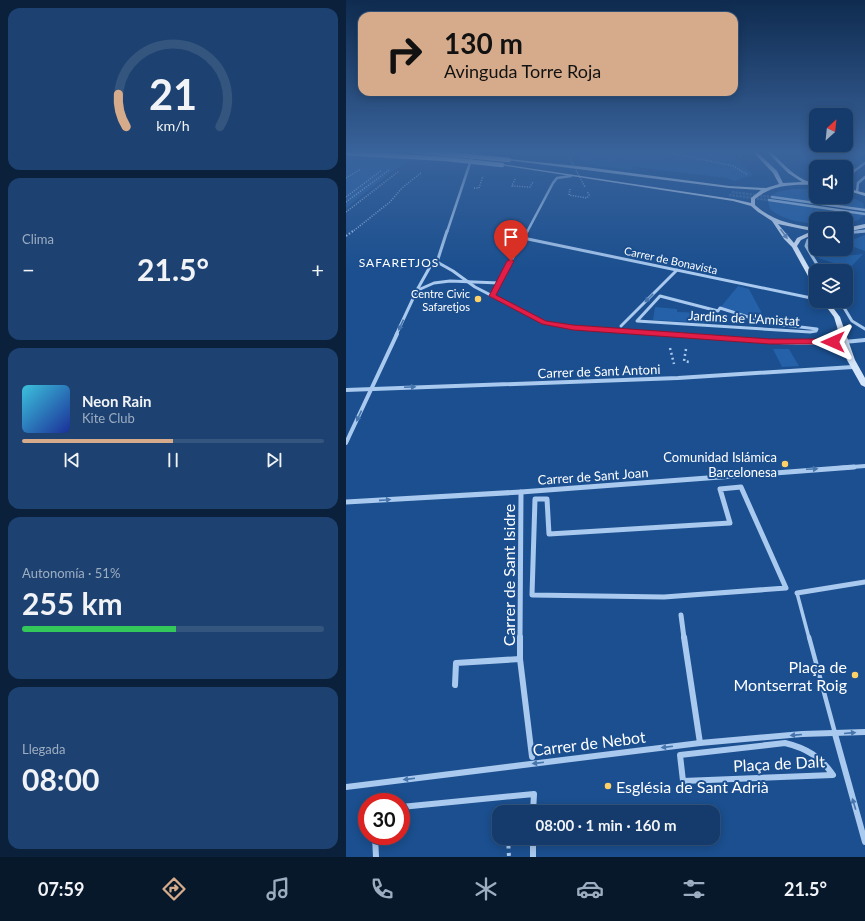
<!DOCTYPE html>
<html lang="es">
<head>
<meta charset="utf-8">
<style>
  body { margin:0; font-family:Lato,sans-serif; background:#1d4271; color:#f1f3f6; height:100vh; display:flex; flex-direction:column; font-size:15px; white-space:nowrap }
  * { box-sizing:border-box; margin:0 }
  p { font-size:13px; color:#9dadc1 }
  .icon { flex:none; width:22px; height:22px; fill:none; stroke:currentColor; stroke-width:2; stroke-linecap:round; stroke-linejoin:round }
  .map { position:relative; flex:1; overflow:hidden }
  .sheet { display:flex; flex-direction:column; gap:8px; padding:8px; background:#0b203b; width:346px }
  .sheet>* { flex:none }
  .hud { position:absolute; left:12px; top:12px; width:380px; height:84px; border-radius:12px; box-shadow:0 2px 10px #0003,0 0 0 1px #33557e; background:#d6ab8b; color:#111; overflow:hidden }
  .needle { width:26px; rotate:27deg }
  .buttons { position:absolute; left:463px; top:108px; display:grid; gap:8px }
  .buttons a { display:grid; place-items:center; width:44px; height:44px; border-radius:8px; background:#143b6b; box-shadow:0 2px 10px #0003,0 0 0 1px #33557e; font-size:20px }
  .speed { position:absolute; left:12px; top:793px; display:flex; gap:8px; font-size:20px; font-weight:700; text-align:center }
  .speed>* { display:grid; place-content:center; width:52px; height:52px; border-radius:50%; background:#143b6b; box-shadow:0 2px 10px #0003,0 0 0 1px #33557e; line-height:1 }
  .speed .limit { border:6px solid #d22; background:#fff; color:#111 }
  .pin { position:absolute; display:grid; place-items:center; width:34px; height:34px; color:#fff; margin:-41px -17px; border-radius:50% 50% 50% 0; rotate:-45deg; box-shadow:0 0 4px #0007 }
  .pin .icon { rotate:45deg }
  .me { position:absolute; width:44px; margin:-22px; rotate:270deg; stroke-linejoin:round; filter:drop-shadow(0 0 3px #0008) }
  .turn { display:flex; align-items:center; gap:14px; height:84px; padding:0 20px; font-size:18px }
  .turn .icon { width:52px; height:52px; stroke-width:2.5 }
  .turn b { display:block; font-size:28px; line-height:34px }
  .big { font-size:30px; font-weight:700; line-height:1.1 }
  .sheet .tile { flex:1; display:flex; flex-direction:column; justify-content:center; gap:6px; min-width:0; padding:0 14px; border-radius:12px; background:#1d4271 }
  .sheet .dial { align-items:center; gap:0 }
  .dial svg { height:104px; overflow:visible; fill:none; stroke:#33557e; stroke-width:7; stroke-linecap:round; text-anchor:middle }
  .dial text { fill:#f1f3f6; stroke:none }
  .song { display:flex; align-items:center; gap:12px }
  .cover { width:48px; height:48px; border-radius:6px; background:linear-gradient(135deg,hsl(190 70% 55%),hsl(230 70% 35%)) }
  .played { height:4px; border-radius:2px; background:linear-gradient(90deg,#d6ab8b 50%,#33557e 50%) }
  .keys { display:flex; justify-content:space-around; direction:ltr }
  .heat { display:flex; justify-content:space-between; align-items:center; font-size:22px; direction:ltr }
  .charge { height:6px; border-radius:3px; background:linear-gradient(90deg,#34c759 51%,#33557e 0) }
  .trip { position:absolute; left:146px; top:805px; width:228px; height:40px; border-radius:12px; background:#143b6b; box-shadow:0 2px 10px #0003,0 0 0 1px #33557e; font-weight:700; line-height:40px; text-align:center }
  .dock { display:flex; height:64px; justify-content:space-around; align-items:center; background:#08182b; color:#9dadc1 }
  .dock .icon { width:28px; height:28px }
  .dock .active { color:#d6ab8b }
  .dock b { font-size:18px; color:#f1f3f6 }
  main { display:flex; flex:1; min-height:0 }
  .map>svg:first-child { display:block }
  .green { fill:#2461a8 }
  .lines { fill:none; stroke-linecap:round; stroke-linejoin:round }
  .street-tunnel { stroke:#3d69a0; stroke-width:2.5; stroke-dasharray:2.5 1; stroke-linecap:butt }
  .path-far3 { stroke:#a9c9ee; stroke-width:1.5; stroke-dasharray:1 1.5; stroke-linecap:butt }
  .path-far2 { stroke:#a9c9ee; stroke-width:2; stroke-dasharray:1.5 2; stroke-linecap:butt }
  .path-far1 { stroke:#a9c9ee; stroke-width:2.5; stroke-dasharray:2 3; stroke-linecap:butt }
  .path { stroke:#a9c9ee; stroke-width:4; stroke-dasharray:3 4.5; stroke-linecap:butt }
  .lane-far1 { stroke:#a9c9ee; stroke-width:3.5 }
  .lane { stroke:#a9c9ee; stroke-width:4.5 }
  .street-far4 { stroke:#a9c9ee; stroke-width:2.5 }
  .street-far3 { stroke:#a9c9ee; stroke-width:3 }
  .street-far2 { stroke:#a9c9ee; stroke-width:4 }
  .street-far1 { stroke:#a9c9ee; stroke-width:5 }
  .street { stroke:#a9c9ee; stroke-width:6 }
  .secondary { fill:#d6e6fa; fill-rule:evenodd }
  .path-bridge { stroke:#a9c9ee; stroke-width:1.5; stroke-dasharray:1 1.5; stroke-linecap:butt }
  .secondary-bridge { stroke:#d6e6fa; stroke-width:4.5 }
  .oneway { fill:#668bba }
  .oneway2 { fill:#4674ac }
  .route { fill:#e11d48; stroke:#92132f }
  .poi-dot { fill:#ffd166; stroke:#1b4f8f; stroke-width:1.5 }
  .labels { text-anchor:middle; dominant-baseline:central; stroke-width:4; stroke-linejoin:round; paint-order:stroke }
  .far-street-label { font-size:11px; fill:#fff; stroke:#1b4f8f }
  .far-poi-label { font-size:11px; fill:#fff; stroke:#1b4f8f; text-anchor:end }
  .far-neighbourhood-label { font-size:12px; letter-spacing:1px; fill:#fff; stroke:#1b4f8f }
  .street-label { font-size:13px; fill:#fff; stroke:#1b4f8f }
  .poi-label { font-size:13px; fill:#fff; stroke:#1b4f8f; text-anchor:end }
  .near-street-label { font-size:16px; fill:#fff; stroke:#1b4f8f }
  .near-poi-label { font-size:16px; fill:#fff; stroke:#1b4f8f; text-anchor:end }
</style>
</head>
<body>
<main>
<section class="sheet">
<div class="tile dial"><svg viewBox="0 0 100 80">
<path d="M14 69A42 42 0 1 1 86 69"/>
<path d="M14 69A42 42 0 0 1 8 44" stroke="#d6ab8b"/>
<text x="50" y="56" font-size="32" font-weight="700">21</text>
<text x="50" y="72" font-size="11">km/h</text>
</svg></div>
<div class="tile"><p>Clima</p>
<div class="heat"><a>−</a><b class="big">21.5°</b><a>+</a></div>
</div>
<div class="tile">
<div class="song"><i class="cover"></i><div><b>Neon Rain</b><p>Kite Club</p></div></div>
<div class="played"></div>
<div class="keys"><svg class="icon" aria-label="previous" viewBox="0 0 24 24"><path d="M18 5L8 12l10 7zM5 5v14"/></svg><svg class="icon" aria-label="pause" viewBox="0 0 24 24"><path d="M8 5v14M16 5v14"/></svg><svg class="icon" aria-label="next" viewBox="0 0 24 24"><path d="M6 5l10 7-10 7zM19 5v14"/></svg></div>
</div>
<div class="tile"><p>Autonomía · 51%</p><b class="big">255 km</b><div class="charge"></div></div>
<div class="tile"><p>Llegada</p><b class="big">08:00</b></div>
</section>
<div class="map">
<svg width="519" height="857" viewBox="0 0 519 857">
  <rect width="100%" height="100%" fill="#1b4f8f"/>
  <g class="green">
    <path d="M 0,151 L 77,151 L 43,174 L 0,208 Z"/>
    <path d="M 138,151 L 384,151 L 407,175 L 388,181 L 381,178 L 288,167 L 284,170 L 237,164 L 233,156 L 202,154 L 176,155 Z"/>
    <path d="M 446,189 L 470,189 L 470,197 L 500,197 L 500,194 L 517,203 L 519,209 L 425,196 L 431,192 Z"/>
    <path d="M 422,201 L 519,215 L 512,220 L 500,223 L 500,219 L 470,219 L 470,224 C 453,222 437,220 424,209 Z"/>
    <path d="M 519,235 L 519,251 L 500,244 L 500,242 Z"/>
    <path d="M 486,249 L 489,249 L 497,256 L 517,254 L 504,268 L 472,258 Z"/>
    <path d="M 392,286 L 403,289 L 421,323 L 374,308 Z"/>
    <path d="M 309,307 L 331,309 L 331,312 L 358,313 L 358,323 L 307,320 Z"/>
    <path d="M 427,349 L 443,349 L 453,366 L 436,367 Z"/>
  </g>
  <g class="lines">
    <g class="street-tunnel">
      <path d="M 386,192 L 426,197"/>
      <path d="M 383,195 L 423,200"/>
    </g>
    <g class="path-far3">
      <path d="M 242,151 L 265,153 L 280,151"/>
      <path d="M 316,151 L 387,166 L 402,175"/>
      <path d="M 389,151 L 396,158"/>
      <path d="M 0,178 L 15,169"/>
      <path d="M 169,179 L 166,186 L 184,187 L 187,182"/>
      <path d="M 128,188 L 133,188 L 137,176"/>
      <path d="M 224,189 L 223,195 L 241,198 L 243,195 L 241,191"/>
      <path d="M 0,197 L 36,170"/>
      <path d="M 0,202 L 43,170"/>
      <path d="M 0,212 L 53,171"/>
      <path d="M 6,232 L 44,202 L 56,188 L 76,172"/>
    </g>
    <path class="path-far2" d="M 0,236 L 7,231"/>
    <g class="path-far1">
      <path d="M 324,348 L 328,364"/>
      <path d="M 340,349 L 338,361 L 343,362"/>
    </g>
    <path class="path" d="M 162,838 L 163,857"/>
    <path class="lane-far1" d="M 451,593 L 463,638"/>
    <path class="lane" d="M 463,637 L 489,733"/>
    <g class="street-far4">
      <path d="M 500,177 L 519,163"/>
      <path d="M 511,192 L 512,183 L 519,177"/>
      <path d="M 426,197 L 519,210"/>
      <path d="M 423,200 L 519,214"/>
      <path d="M 101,232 L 128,151"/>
      <path d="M 181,232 L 207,183 L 211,178 L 225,176"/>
      <path d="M 512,232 L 519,231"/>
    </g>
    <g class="street-far3">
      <path d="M 500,233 L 519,231"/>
      <path d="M 470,236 L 462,240 L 460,246 L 475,271"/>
      <path d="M 177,238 L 470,299"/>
      <path d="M 91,262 L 107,271 L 129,287 L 199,323 L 227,327 L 340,335"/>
      <path d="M 91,262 L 101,231"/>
      <path d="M 72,290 L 88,283 L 104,281 L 153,283"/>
      <path d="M 146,296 L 181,231"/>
      <path d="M 314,296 L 372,311 L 374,308 L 421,323 L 471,329 L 470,331 L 464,332 L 291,321 Z"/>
      <path d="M 494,301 L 506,321 L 519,329"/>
      <path d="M 275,326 L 331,270"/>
      <path d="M 50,335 L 71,290 L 85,265 L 91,262"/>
    </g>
    <g class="street-far2">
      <path d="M 325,334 C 389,339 455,347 519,340"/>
      <path d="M 0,390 L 332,378 L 507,367"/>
      <path d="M 0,443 L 51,334"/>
      <path d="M 493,468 L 519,466"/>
    </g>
    <g class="street-far1">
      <path d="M 395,487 L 440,588 L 318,597 L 186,595 L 189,499 L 201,499 L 203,534 L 384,523 L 374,489 Z"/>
      <path d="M 0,502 L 175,492 L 508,467"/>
      <path d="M 451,593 L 519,582"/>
      <path d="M 335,615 L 338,638"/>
      <path d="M 174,638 L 175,492"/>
    </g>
    <g class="street">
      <path d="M 174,637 L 174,659 L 186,757"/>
      <path d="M 338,637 L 354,743"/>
      <path d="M 109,685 L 110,663 L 174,659"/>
      <path d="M 489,734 L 519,842"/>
      <path d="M 439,743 C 460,748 475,757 487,775 L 337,781 L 334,755 Z"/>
      <path d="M 0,787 L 354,743 L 456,734 L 519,732"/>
      <path d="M 55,807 L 188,794 L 187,812"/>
      <path d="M 29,836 L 30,857"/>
      <path d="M 187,838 L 187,857"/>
    </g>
    <g class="secondary">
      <path d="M 406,151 L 410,151 L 431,171 L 437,183 L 456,182 L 442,173 L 420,151 L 424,151 C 437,163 452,182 470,183 L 470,185 C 449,184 426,184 409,199 L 409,205 C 426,221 447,225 470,228 L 470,233 L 455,240 L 451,246 L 470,280 L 470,287 L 467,285 L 446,247 L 438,239 L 426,221 L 412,212 L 405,206 L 387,201 L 154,165 L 156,164 L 387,199 L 405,203 L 405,198 L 415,190 L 383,188 L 161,160 L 163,159 L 240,167 L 383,186 L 420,188 L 433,184 L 427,173 ZM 432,224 L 466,231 L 451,238 L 448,243 Z"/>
      <path d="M 500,188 L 519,193 L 519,196 L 500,190 Z"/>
      <path d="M 519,224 L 519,228 L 500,232 L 500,228 Z"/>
      <path d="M 476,301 L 482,301 L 494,317 L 509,360 L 519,378 L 519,387 L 515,385 L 501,360 L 488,317 Z"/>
    </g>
    <path class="path-bridge" d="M 223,157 L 239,187"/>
    <g class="secondary-bridge">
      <path d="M 66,151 L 163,160"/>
      <path d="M 0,153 L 100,159 L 156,165"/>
    </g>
  </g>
  <defs><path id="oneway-solid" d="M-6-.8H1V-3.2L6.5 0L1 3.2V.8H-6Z"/></defs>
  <use class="oneway" href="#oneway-solid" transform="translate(438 234) rotate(54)"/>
  <g class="oneway2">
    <use href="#oneway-solid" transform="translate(303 298) rotate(135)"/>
    <use href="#oneway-solid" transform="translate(55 325) rotate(115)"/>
    <use href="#oneway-solid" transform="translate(64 387) rotate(-2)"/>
    <use href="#oneway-solid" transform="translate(13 416) rotate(115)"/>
    <use href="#oneway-solid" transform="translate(466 469) rotate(-3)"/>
    <use href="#oneway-solid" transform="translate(39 500) rotate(-4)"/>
    <use href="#oneway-solid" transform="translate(504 733) rotate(-5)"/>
    <use href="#oneway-solid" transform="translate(450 735) rotate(175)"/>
    <use href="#oneway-solid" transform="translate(321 747) rotate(173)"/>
    <use href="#oneway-solid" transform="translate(192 763) rotate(173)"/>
    <use href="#oneway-solid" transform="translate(63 779) rotate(173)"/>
    <use href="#oneway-solid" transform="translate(508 804) rotate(-107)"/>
  </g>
  <linearGradient id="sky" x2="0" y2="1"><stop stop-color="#0f2b4f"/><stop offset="0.56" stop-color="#39639b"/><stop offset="1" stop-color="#39639b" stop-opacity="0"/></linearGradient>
  <rect width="519" height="271" fill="url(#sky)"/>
  <path class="route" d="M 165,259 L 168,261 L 150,295 L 200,321 L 227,325 L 424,339 L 487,339 L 491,342 L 487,344 L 424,344 L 227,330 L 196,324 L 143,296 L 161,261 Z"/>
  <g class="poi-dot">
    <circle cx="132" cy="299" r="4"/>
    <circle cx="439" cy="464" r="4"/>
    <circle cx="509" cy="675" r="4"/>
    <circle cx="262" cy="786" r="4"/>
  </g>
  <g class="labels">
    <g class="far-street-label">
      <text transform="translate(325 260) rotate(12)">Carrer de Bonavista</text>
    </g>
    <g class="far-poi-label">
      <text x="124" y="293">Centre Civic<tspan x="124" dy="13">Safaretjos</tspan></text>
    </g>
    <g class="far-neighbourhood-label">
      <text x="53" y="262">SAFARETJOS</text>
    </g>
    <g class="street-label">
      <text transform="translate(398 318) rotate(3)">Jardins de L'Amistat</text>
      <text transform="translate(253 371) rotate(-2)">Carrer de Sant Antoni</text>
      <text transform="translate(247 476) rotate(-4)">Carrer de Sant Joan</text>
    </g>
    <g class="poi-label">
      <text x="431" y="457">Comunidad Islámica<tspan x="431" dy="15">Barcelonesa</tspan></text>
    </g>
    <g class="near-street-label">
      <text transform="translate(162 575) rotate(-90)">Carrer de Sant Isidre</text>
      <text transform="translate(243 743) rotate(-7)">Carrer de Nebot</text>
      <text transform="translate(433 763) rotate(-3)">Plaça de Dalt</text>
    </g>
    <g class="near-poi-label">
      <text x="501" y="666">Plaça de<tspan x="501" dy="18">Montserrat Roig</tspan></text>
      <text x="270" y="786" text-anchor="start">Església de Sant Adrià</text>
    </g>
  </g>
</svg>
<div class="buttons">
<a><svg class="needle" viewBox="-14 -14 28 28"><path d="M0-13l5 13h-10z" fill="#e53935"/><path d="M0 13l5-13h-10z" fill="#9dadc1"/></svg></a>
<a><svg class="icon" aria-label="sound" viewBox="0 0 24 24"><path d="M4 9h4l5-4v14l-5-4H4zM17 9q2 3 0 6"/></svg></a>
<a><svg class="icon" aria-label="search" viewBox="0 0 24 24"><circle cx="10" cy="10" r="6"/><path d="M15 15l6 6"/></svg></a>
<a><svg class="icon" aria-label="layers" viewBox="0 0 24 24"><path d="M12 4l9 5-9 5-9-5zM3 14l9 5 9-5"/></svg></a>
</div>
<div class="speed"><div class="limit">30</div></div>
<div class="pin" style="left:165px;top:261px;background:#d93025"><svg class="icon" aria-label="arrive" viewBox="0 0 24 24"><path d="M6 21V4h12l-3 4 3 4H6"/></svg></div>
<svg class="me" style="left:487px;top:342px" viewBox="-20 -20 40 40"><path d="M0-17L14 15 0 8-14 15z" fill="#e11d48" stroke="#fff" stroke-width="4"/></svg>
<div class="trip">08:00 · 1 min · 160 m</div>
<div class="hud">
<div class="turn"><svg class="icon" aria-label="right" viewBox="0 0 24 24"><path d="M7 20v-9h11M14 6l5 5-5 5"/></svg><div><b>130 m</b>Avinguda Torre Roja</div></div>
</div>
</div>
</main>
<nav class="dock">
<b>07:59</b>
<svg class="icon active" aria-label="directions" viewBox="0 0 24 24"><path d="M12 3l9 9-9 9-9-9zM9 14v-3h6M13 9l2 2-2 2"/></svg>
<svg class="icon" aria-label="music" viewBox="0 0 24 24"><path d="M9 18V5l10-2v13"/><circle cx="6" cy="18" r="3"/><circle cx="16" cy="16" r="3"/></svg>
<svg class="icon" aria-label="phone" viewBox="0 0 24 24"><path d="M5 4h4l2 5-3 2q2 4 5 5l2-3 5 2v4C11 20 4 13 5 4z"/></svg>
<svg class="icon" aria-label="climate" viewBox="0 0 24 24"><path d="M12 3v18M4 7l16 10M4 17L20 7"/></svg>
<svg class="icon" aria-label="car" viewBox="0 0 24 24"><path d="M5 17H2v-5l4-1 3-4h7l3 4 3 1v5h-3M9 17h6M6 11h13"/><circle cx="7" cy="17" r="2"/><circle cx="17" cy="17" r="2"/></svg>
<svg class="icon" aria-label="filters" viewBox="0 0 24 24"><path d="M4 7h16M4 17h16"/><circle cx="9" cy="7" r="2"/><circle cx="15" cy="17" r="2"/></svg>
<b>21.5°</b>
</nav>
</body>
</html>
